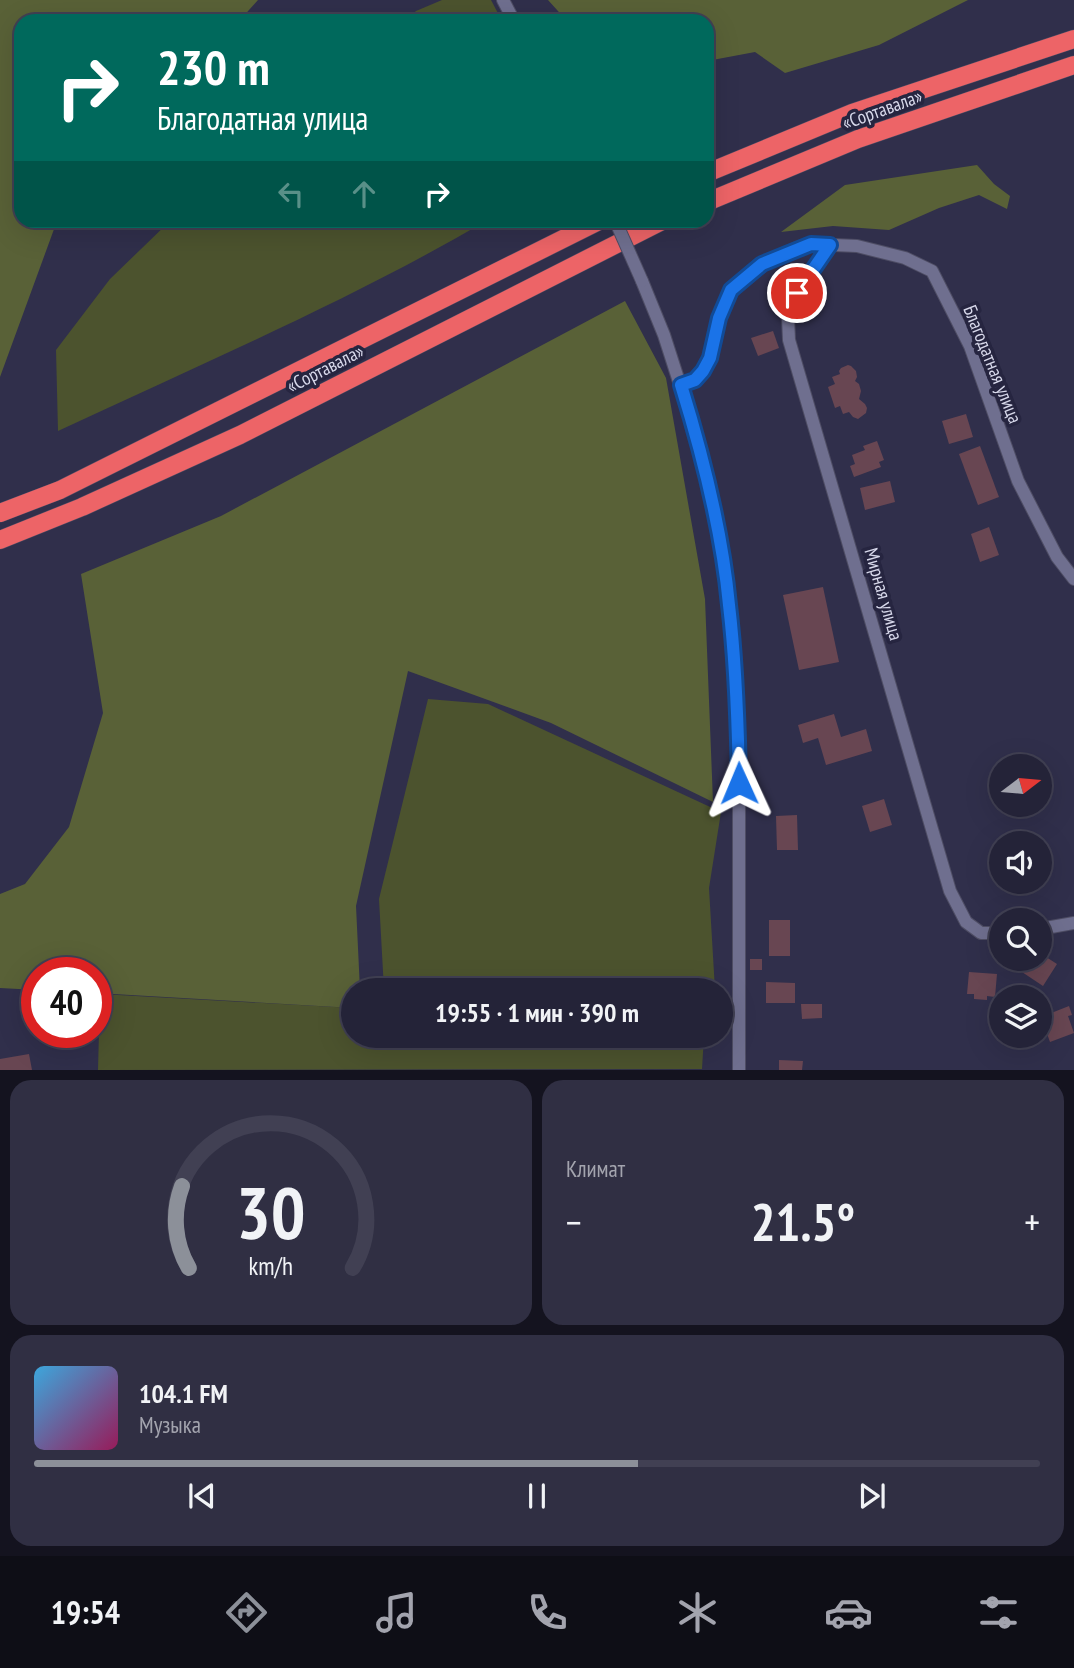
<!DOCTYPE html>
<html lang="ru">
<head>
<meta charset="utf-8">
<style>
  body { margin:0; font-family:"PT Sans Narrow",sans-serif; background:#302f43; color:#f1f3f6; height:100vh; display:flex; flex-direction:column; font-size:26px; white-space:nowrap }
  * { box-sizing:border-box; margin:0 }
  p { font-size:23px; color:#a3a4ae }
  .icon { flex:none; width:38px; height:38px; fill:none; stroke:currentColor; stroke-width:2; stroke-linecap:round; stroke-linejoin:round }
  .map { position:relative; height:1070px; overflow:hidden }
  .side { display:flex; flex-direction:column; gap:10px; padding:10px; background:#14131f; flex:1 }
  .side>* { flex:none }
  .guide { position:absolute; left:14px; top:14px; width:700px; height:214px; border-radius:21px; box-shadow:0 7px 28px #0002,0 0 0 2px #414053; background:#00695c; color:#fff; overflow:hidden }
  .needle { width:46px; rotate:74deg }
  .buttons { position:absolute; left:989px; top:754px; display:grid; gap:14px }
  .buttons a { display:grid; place-items:center; width:63px; height:63px; border-radius:50%; background:#242338; box-shadow:0 7px 28px #0002,0 0 0 2px #414053; font-size:35px }
  .speed { position:absolute; left:21px; top:957px; display:flex; gap:14px; font-size:35px; font-weight:700; text-align:center }
  .speed>* { display:grid; place-content:center; width:91px; height:91px; border-radius:50%; background:#242338; box-shadow:0 7px 28px #0002,0 0 0 2px #414053; line-height:1 }
  .speed .limit { border:10px solid #d22; background:#fff; color:#111 }
  .pin { position:absolute; display:grid; place-items:center; width:60px; height:60px; color:#fff; margin:-30px; border:4px solid #fff; border-radius:50%; box-shadow:0 2px 7px #0007 }
  .me { position:absolute; width:77px; margin:-38px; rotate:359deg; stroke-linejoin:round; filter:drop-shadow(0 0 5px #0008) }
  .turn { display:flex; align-items:center; gap:24px; height:147px; padding:0 28px; font-size:32px }
  .turn .icon { width:91px; height:91px; stroke-width:2.5 }
  .turn b { display:block; font-size:49px; line-height:60px }
  .lanes { display:flex; align-items:center; height:66px; padding:0 28px; background:#0003; justify-content:center; gap:35px; direction:ltr }
  .lanes .off { opacity:.35 }
  .big { font-size:52px; font-weight:600; line-height:1.1 }
  .side .widget { flex:1; display:flex; flex-direction:column; justify-content:center; gap:10px; min-width:0; padding:0 24px; border-radius:21px; background:#302f43 }
  .side .dial { align-items:center; gap:0 }
  .dial svg { height:182px; overflow:visible; fill:none; stroke:#414053; stroke-width:7; stroke-linecap:round; text-anchor:middle }
  .dial text { fill:#f1f3f6; stroke:none }
  .song { display:flex; align-items:center; gap:21px }
  .cover { width:84px; height:84px; border-radius:10px; background:linear-gradient(135deg,hsl(200 70% 55%),hsl(330 70% 35%)) }
  .played { height:7px; border-radius:4px; background:linear-gradient(90deg,#8c9099 60%,#414053 60%) }
  .keys { display:flex; justify-content:space-around; direction:ltr }
  .heat { display:flex; justify-content:space-between; align-items:center; font-size:38px; direction:ltr }
  .side .tiles { flex:1; display:grid; gap:10px; grid-template-columns:1fr 1fr }
  .widget:last-child { grid-column:span 2 }
  .trip { position:absolute; left:341px; top:978px; width:392px; height:70px; border-radius:35px; background:#242338; box-shadow:0 7px 28px #0002,0 0 0 2px #414053; font-weight:600; line-height:70px; text-align:center }
  .dock { display:flex; height:112px; justify-content:space-around; align-items:center; background:#0e0e16; color:#a3a4ae }
  .dock .icon { width:49px; height:49px }
  .dock .selected { color:#8c9099 }
  .dock b { font-size:32px; color:#f1f3f6 }
  .map>svg:first-child { display:block }
  .green { fill:#4c532e }
  .forest { fill:#596137 }
  .building { fill:#684652 }
  .lines { fill:none; stroke-linecap:round; stroke-linejoin:round }
  .minor-casing { stroke:#4e4d64; stroke-width:14 }
  .highway-casing { stroke:#4e4d64; stroke-width:19 }
  .minor { stroke:#6f6f8f; stroke-width:12 }
  .highway { stroke:#ed6467; stroke-width:18 }
  .minor-bridge-casing { stroke:#4e4d64; stroke-width:14; stroke-linecap:butt }
  .minor-bridge { stroke:#6f6f8f; stroke-width:12 }
  .route-casing { stroke:#114b97; stroke-width:18 }
  .route { stroke:#1a73e8; stroke-width:12 }
  .labels { text-anchor:middle; dominant-baseline:central; stroke-width:7; stroke-linejoin:round; paint-order:stroke }
  .street-label { font-size:19px; fill:#d8d9eb; stroke:#262540 }
</style>
</head>
<body>
<div class="map">
<svg width="1074" height="1070" viewBox="0 0 1074 1070">
  <rect width="100%" height="100%" fill="#302f4b"/>
  <g class="green">
    <path d="M 442,0 L 491,0 L 502,21 L 405,21 L 416,11 Z"/>
    <path d="M 170,221 L 170,220 L 486,221 C 349,301 201,364 58,431 L 56,350 L 110,279 Z"/>
    <path d="M 428,699 L 488,704 L 721,812 L 709,888 L 715,990 L 384,990 L 379,899 Z"/>
    <path d="M 100,994 L 353,1008 L 354,1036 L 704,1036 L 702,1069 L 98,1070 Z"/>
  </g>
  <g class="forest">
    <path d="M 0,0 L 258,0 L 239,21 L 21,21 L 21,220 L 57,221 L 0,377 Z"/>
    <path d="M 548,0 L 968,0 L 879,45 L 785,73 L 755,52 L 707,61 L 707,21 L 567,21 Z"/>
    <path d="M 977,165 L 994,184 L 1010,196 L 1007,209 L 979,195 L 939,208 L 889,230 L 833,226 L 781,232 L 845,185 Z"/>
    <path d="M 625,301 L 666,378 L 705,599 L 713,802 L 551,723 L 408,671 L 356,906 L 360,990 L 354,990 L 353,1008 L 96,993 L 96,973 L 37,973 L 37,990 L 0,988 L 0,894 L 25,884 L 69,827 L 103,713 L 81,574 L 221,516 Z"/>
  </g>
  <g class="building">
    <path d="M 773,331 L 779,348 L 758,356 L 751,338 Z"/>
    <path d="M 848,365 L 851,366 L 856,371 L 857,377 L 855,381 L 859,384 L 861,391 L 859,399 L 865,404 L 867,408 L 866,413 L 858,419 L 853,417 L 849,412 L 843,414 L 840,406 L 835,408 L 828,387 L 835,384 L 832,377 L 840,374 L 839,371 L 841,368 Z"/>
    <path d="M 966,414 L 973,437 L 949,444 L 942,421 Z"/>
    <path d="M 877,441 L 884,460 L 879,462 L 881,467 L 854,477 L 850,466 L 855,464 L 852,455 L 865,450 L 863,446 Z"/>
    <path d="M 980,446 L 999,497 L 978,505 L 959,454 Z"/>
    <path d="M 890,481 L 895,502 L 865,510 L 860,488 Z"/>
    <path d="M 989,527 L 999,555 L 980,562 L 971,534 Z"/>
    <path d="M 823,587 L 839,662 L 799,670 L 783,595 Z"/>
    <path d="M 834,714 L 841,737 L 866,729 L 872,751 L 826,765 L 818,738 L 803,743 L 798,725 Z"/>
    <path d="M 884,799 L 892,825 L 870,832 L 862,806 Z"/>
    <path d="M 797,815 L 798,850 L 777,850 L 776,816 Z"/>
    <rect x="769" y="920" width="21" height="36"/>
    <path d="M 1043,955 L 1057,964 L 1043,986 L 1022,972 L 1031,959 L 1040,959 Z"/>
    <rect x="750" y="959" width="12" height="11"/>
    <path d="M 969,972 L 997,974 L 995,997 L 987,996 L 987,1000 L 974,999 L 974,994 L 967,994 Z"/>
    <path d="M 766,982 L 795,983 L 795,1003 L 766,1003 Z"/>
    <path d="M 801,1004 L 822,1004 L 822,1018 L 802,1019 Z"/>
    <path d="M 1069,1006 L 1072,1015 L 1068,1016 L 1074,1033 L 1050,1042 L 1041,1017 Z"/>
    <path d="M 29,1054 L 32,1070 L 0,1070 L 0,1059 Z"/>
    <path d="M 779,1060 L 803,1061 L 802,1070 L 779,1070 Z"/>
  </g>
  <g class="lines">
    <g class="minor-casing">
      <g id="minor">
        <path d="M 503,0 L 514,21"/>
        <path d="M 830,245 L 797,293 L 788,317 L 789,340 L 950,891 L 966,922 L 981,933 L 1001,933"/>
        <path d="M 642,281 L 664,335 L 700,447 L 717,526 L 729,604 L 737,709 L 739,807 L 739,1070"/>
        <path d="M 681,385 L 695,380 L 703,371 L 710,358 L 719,318 L 731,290 L 762,264 L 811,244 L 857,246 L 905,258 L 932,271 L 970,346 L 1018,481 L 1057,557 L 1074,579"/>
        <path d="M 1040,929 L 1074,923"/>
      </g>
    </g>
    <g class="highway-casing">
      <g id="highway">
        <path d="M 707,173 L 852,113 L 1074,39"/>
        <path d="M 707,202 L 858,139 L 1074,65"/>
        <path d="M 0,513 L 60,490 L 601,220"/>
        <path d="M 0,540 L 82,507 L 240,435 L 664,220"/>
      </g>
    </g>
    <use href="#minor" class="minor"/>
    <use href="#highway" class="highway"/>
    <g class="minor-bridge-casing">
      <path id="minor-bridge" d="M 615,220 L 642,281"/>
    </g>
    <use href="#minor-bridge" class="minor-bridge"/>
  </g>
  <g class="lines">
    <g class="route-casing">
      <path id="route" d="M 739,783 C 738,723 736,664 729,605 C 722,530 703,456 681,385 L 695,380 L 703,371 L 710,358 L 719,318 L 731,290 L 762,264 L 811,244 L 830,245 L 797,293"/>
    </g>
    <use href="#route" class="route"/>
  </g>
  <g class="labels">
    <g class="street-label">
      <text transform="translate(882 109) rotate(-20)">«Сортавала»</text>
      <text transform="translate(993 364) rotate(68)">Благодатная улица</text>
      <text transform="translate(325 368) rotate(-27)">«Сортавала»</text>
      <text transform="translate(884 594) rotate(74)">Мирная улица</text>
    </g>
  </g>
</svg>
<div class="buttons">
<a><svg class="needle" viewBox="-14 -14 28 28"><path d="M0-13l5 13h-10z" fill="#e53935"/><path d="M0 13l5-13h-10z" fill="#a3a4ae"/></svg></a>
<a><svg class="icon" aria-label="sound" viewBox="0 0 24 24"><path d="M4 9h4l5-4v14l-5-4H4zM17 9q2 3 0 6"/></svg></a>
<a><svg class="icon" aria-label="search" viewBox="0 0 24 24"><circle cx="10" cy="10" r="6"/><path d="M15 15l6 6"/></svg></a>
<a><svg class="icon" aria-label="layers" viewBox="0 0 24 24"><path d="M12 4l9 5-9 5-9-5zM3 14l9 5 9-5"/></svg></a>
</div>
<div class="speed"><div class="limit">40</div></div>
<div class="pin" style="left:797px;top:293px;background:#d93025"><svg class="icon" aria-label="arrive" viewBox="0 0 24 24"><path d="M6 21V4h12l-3 4 3 4H6"/></svg></div>
<svg class="me" style="left:739px;top:783px" viewBox="-20 -20 40 40"><path d="M0-17L14 15 0 8-14 15z" fill="#1a73e8" stroke="#fff" stroke-width="4"/></svg>
<div class="trip">19:55 · 1 мин · 390 m</div>
<div class="guide">
<div class="turn"><svg class="icon" aria-label="right" viewBox="0 0 24 24"><path d="M7 20v-9h11M14 6l5 5-5 5"/></svg><div><b>230 m</b>Благодатная улица</div></div>
<div class="lanes"><svg class="icon off" aria-label="left" viewBox="0 0 24 24"><path d="M17 20v-9H6M10 6l-5 5 5 5"/></svg><svg class="icon off" aria-label="ahead" viewBox="0 0 24 24"><path d="M12 20V5M6 11l6-6 6 6"/></svg><svg class="icon" aria-label="right" viewBox="0 0 24 24"><path d="M7 20v-9h11M14 6l5 5-5 5"/></svg></div>
</div>
</div>
<section class="side">
<div class="tiles">
<div class="widget dial"><svg viewBox="0 0 100 80">
<path d="M14 69A42 42 0 1 1 86 69"/>
<path d="M14 69A42 42 0 0 1 11 33" stroke="#8c9099"/>
<text x="50" y="56" font-size="32" font-weight="700">30</text>
<text x="50" y="72" font-size="11">km/h</text>
</svg></div>
<div class="widget"><p>Климат</p>
<div class="heat"><a>−</a><b class="big">21.5°</b><a>+</a></div>
</div>
<div class="widget">
<div class="song"><i class="cover"></i><div><b>104.1 FM</b><p>Музыка</p></div></div>
<div class="played"></div>
<div class="keys"><svg class="icon" aria-label="previous" viewBox="0 0 24 24"><path d="M18 5L8 12l10 7zM5 5v14"/></svg><svg class="icon" aria-label="pause" viewBox="0 0 24 24"><path d="M8 5v14M16 5v14"/></svg><svg class="icon" aria-label="next" viewBox="0 0 24 24"><path d="M6 5l10 7-10 7zM19 5v14"/></svg></div>
</div>
</div>
</section>
<nav class="dock">
<b>19:54</b>
<svg class="icon selected" aria-label="directions" viewBox="0 0 24 24"><path d="M12 3l9 9-9 9-9-9zM9 14v-3h6M13 9l2 2-2 2"/></svg>
<svg class="icon" aria-label="music" viewBox="0 0 24 24"><path d="M9 18V5l10-2v13"/><circle cx="6" cy="18" r="3"/><circle cx="16" cy="16" r="3"/></svg>
<svg class="icon" aria-label="phone" viewBox="0 0 24 24"><path d="M5 4h4l2 5-3 2q2 4 5 5l2-3 5 2v4C11 20 4 13 5 4z"/></svg>
<svg class="icon" aria-label="climate" viewBox="0 0 24 24"><path d="M12 3v18M4 7l16 10M4 17L20 7"/></svg>
<svg class="icon" aria-label="car" viewBox="0 0 24 24"><path d="M5 17H2v-5l4-1 3-4h7l3 4 3 1v5h-3M9 17h6M6 11h13"/><circle cx="7" cy="17" r="2"/><circle cx="17" cy="17" r="2"/></svg>
<svg class="icon" aria-label="filters" viewBox="0 0 24 24"><path d="M4 7h16M4 17h16"/><circle cx="9" cy="7" r="2"/><circle cx="15" cy="17" r="2"/></svg>
</nav>
</body>
</html>
